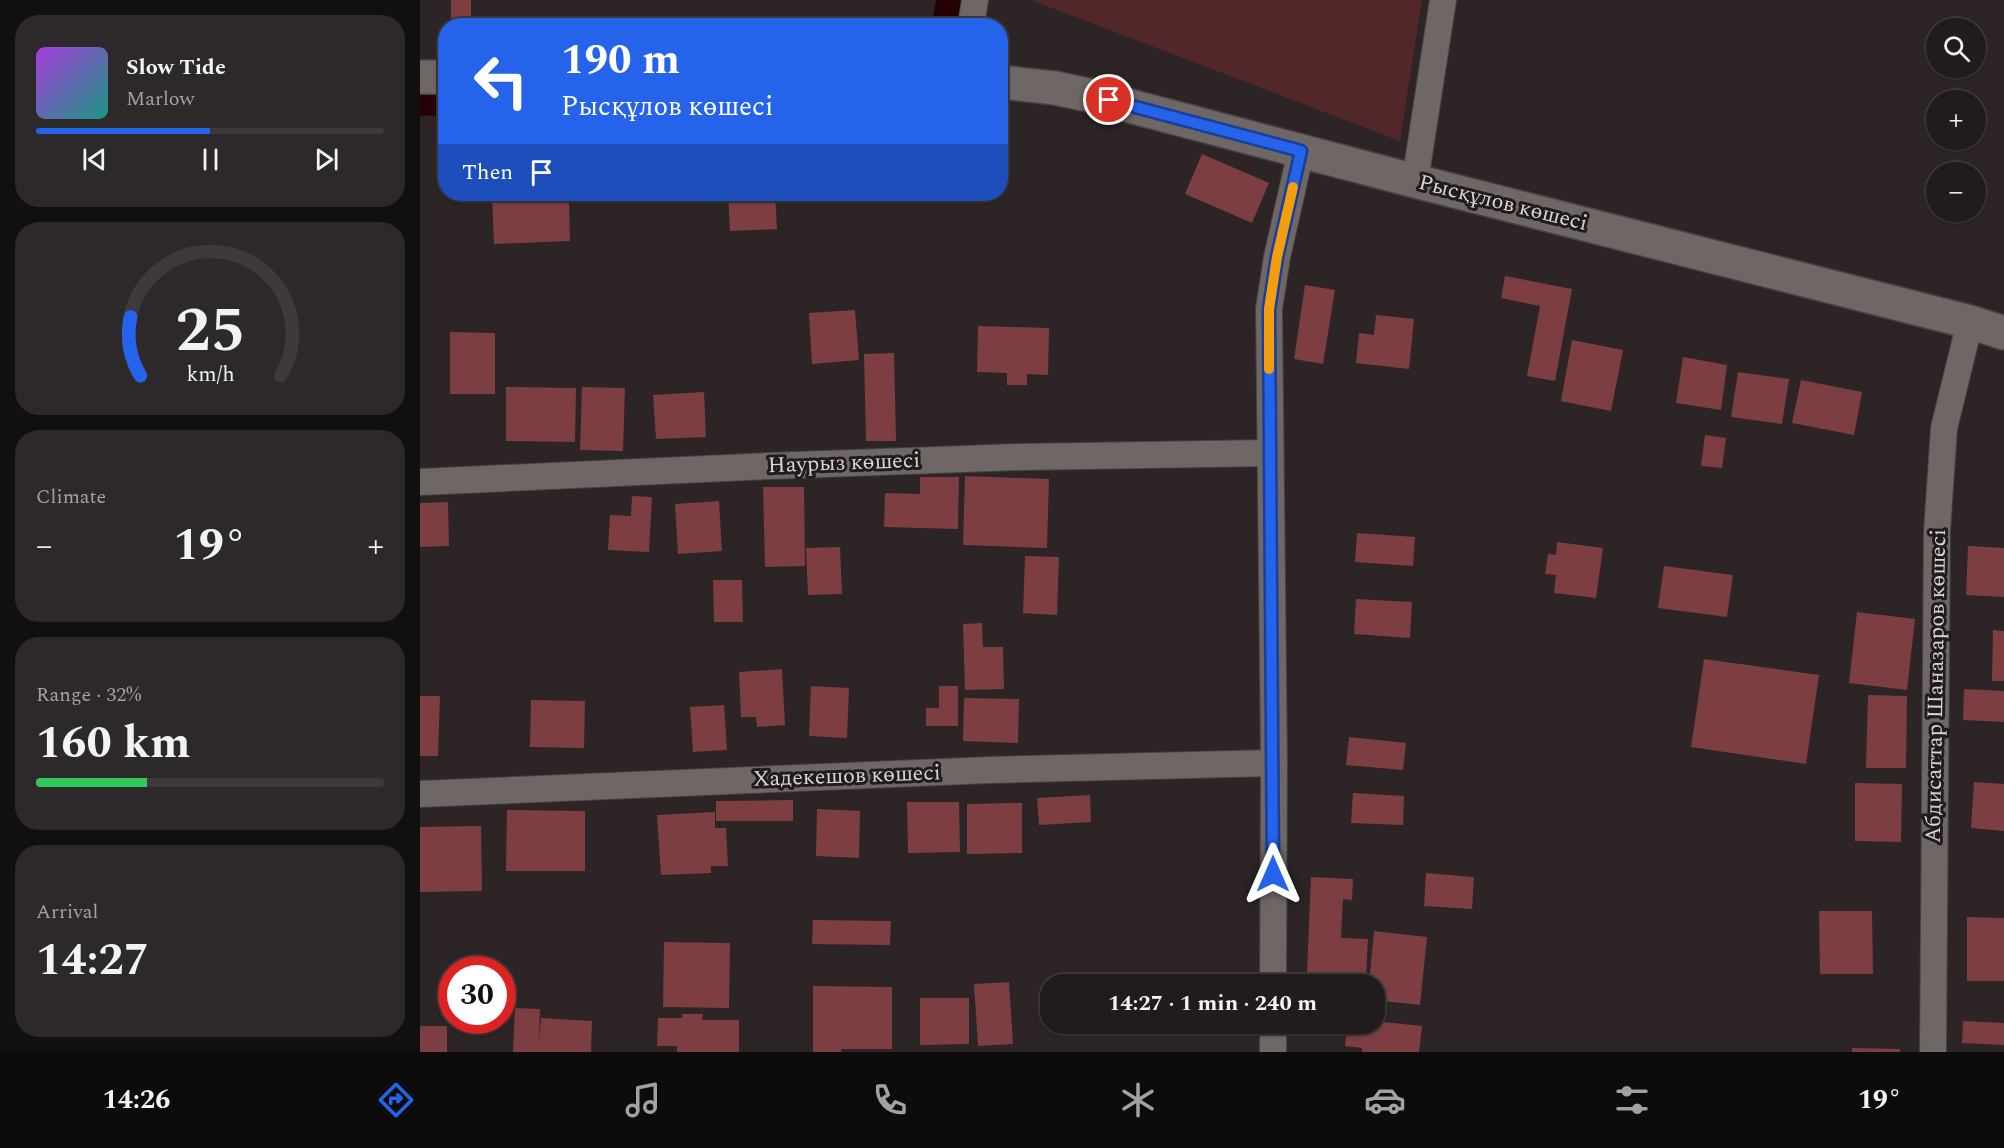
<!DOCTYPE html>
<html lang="en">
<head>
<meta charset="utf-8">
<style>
  body { margin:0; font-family:Spectral,serif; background:#2d2829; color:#f1f3f6; height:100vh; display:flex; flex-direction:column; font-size:22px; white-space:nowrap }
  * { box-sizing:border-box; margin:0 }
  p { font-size:20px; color:#a2a1a3 }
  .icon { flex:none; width:33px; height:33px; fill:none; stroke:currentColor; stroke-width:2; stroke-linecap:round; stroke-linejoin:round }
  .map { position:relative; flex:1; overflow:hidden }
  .panel { display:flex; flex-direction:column; gap:15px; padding:15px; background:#120f0f; width:420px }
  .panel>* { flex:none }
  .top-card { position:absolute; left:18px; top:18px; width:570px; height:183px; border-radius:24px; box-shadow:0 2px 4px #0004,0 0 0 2px #3e393b; background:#2563eb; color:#fff; overflow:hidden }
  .buttons { position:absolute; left:1506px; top:18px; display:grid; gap:12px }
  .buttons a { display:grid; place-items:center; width:60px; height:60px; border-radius:50%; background:#211b1c; box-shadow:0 2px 4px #0004,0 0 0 2px #3e393b; font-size:30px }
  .speed { position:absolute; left:18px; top:956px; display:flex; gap:12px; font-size:30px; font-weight:700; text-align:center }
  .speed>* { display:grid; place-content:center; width:78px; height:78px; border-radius:50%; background:#211b1c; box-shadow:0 2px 4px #0004,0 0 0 2px #3e393b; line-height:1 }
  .speed .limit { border:9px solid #d22; background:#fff; color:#111 }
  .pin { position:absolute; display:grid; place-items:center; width:51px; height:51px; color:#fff; margin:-26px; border:3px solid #fff; border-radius:50%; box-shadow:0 2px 6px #0007 }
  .me { position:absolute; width:66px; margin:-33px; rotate:0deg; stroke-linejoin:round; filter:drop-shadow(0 0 4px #0008) }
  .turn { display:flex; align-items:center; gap:21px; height:126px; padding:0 24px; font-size:27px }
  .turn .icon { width:78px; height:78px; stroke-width:2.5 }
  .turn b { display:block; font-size:42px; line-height:51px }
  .then { display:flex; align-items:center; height:57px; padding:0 24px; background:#0003; gap:12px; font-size:22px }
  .big { font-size:45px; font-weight:700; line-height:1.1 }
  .panel .tile { flex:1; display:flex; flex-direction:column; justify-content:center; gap:9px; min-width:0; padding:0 21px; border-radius:24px; background:#2d2829 }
  .panel .dial { align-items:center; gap:0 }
  .dial svg { height:156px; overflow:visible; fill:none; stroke:#3e393b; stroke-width:7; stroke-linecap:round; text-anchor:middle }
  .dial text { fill:#f1f3f6; stroke:none }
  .song { display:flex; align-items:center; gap:18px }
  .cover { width:72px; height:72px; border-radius:9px; background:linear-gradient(135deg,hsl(280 70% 55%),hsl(170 70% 35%)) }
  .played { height:6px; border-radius:3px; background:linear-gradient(90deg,#2563eb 50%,#3e393b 50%) }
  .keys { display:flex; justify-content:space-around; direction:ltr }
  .heat { display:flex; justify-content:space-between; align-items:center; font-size:33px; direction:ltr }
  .charge { height:9px; border-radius:4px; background:linear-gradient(90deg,#34c759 32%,#3e393b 0) }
  .trip { position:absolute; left:620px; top:974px; width:345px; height:60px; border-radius:24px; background:#211b1c; box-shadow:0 2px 4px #0004,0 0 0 2px #3e393b; font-weight:700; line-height:60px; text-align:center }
  .menu { display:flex; height:96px; justify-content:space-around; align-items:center; background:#0d0b0b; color:#a2a1a3 }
  .menu .icon { width:42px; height:42px }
  .menu .selected { color:#2563eb }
  .menu b { font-size:27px; color:#f1f3f6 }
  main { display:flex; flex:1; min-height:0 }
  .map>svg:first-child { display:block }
  .green { fill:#52272a }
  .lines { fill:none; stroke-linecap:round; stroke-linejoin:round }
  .canal { stroke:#260005; stroke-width:27 }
  .building { fill:#7d3e42 }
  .street-casing { stroke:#474242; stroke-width:28 }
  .secondary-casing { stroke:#474242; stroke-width:36 }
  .street { stroke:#6f6666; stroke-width:26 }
  .secondary { stroke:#6f6666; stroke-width:33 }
  .route-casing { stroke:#184099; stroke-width:15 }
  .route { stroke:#2563eb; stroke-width:10 }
  .slow { stroke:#f59e0b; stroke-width:10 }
  .labels { text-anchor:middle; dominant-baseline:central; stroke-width:6; stroke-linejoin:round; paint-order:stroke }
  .street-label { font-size:22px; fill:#dad5d5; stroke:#221b1b }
</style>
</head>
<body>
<main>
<section class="panel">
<div class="tile">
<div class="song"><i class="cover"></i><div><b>Slow Tide</b><p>Marlow</p></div></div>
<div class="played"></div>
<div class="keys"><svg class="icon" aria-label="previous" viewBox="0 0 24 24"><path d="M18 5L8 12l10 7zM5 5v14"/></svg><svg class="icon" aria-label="pause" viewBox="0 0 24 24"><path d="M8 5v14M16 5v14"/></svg><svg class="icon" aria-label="next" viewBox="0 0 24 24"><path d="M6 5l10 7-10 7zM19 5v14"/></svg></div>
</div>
<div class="tile dial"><svg viewBox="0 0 100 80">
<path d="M14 69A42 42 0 1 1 86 69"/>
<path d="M14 69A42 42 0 0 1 9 39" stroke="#2563eb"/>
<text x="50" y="56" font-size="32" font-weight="700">25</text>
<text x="50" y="72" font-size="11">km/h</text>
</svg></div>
<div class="tile"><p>Climate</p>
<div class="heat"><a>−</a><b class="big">19°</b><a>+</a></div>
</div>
<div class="tile"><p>Range · 32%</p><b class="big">160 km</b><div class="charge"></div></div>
<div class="tile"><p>Arrival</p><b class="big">14:27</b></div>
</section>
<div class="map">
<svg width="1584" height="1052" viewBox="0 0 1584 1052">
  <rect width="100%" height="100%" fill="#2c2425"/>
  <path class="green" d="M 611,0 L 1002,0 L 980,141 Z"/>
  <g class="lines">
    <g class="canal">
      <path d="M 525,26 L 530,0"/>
      <path d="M 0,102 L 26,102"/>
    </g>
  </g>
  <g class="building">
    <rect x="31" y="0" width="20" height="20"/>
    <path d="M 782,154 L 849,183 L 832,223 L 765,194 Z"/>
    <path d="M 72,194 L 124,194 L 125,201 L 149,200 L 150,241 L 74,244 Z"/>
    <path d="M 308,194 L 355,194 L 357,229 L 310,231 Z"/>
    <path d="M 1085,276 L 1152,289 L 1135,381 L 1107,376 L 1120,306 L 1081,298 Z"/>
    <path d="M 885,285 L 915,290 L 903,364 L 874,359 Z"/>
    <path d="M 435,310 L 439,360 L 392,364 L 389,313 Z"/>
    <path d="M 956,315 L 994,319 L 989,369 L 936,363 L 939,333 L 954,335 Z"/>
    <path d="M 558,326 L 629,328 L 628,375 L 607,374 L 607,385 L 587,385 L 587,373 L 557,372 Z"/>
    <path d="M 30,332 L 75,333 L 75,394 L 30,394 Z"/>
    <path d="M 1152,340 L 1203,350 L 1191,411 L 1141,401 Z"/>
    <path d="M 474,353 L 476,441 L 446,441 L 444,354 Z"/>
    <path d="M 1263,357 L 1307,365 L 1301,410 L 1256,403 Z"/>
    <path d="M 1318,372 L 1369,379 L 1362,424 L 1311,417 Z"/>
    <path d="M 1381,380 L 1442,392 L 1434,435 L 1372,423 Z"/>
    <path d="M 86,387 L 156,388 L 155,442 L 86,441 Z"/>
    <path d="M 162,387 L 205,388 L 203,451 L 160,450 Z"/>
    <path d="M 284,392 L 286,437 L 236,439 L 233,395 Z"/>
    <path d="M 1285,435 L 1306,438 L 1302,468 L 1281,466 Z"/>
    <path d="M 545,476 L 629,479 L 627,548 L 543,545 Z"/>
    <path d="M 500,477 L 539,477 L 538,529 L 464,527 L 465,493 L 500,494 Z"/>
    <path d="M 343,487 L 384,487 L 385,566 L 345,567 Z"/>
    <path d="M 212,496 L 232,497 L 229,552 L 188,550 L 190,515 L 211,516 Z"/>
    <path d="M 299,501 L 302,551 L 258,554 L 255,504 Z"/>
    <path d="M 28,502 L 29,546 L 0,547 L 0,503 Z"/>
    <path d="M 937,533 L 995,537 L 993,566 L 935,562 Z"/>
    <path d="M 1137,542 L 1183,548 L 1176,598 L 1134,593 L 1136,575 L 1125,574 L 1128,554 L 1136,555 Z"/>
    <path d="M 1548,546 L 1584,548 L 1584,597 L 1546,595 Z"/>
    <path d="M 420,547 L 422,594 L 388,595 L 386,548 Z"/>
    <path d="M 605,556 L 639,557 L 637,615 L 603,613 Z"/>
    <path d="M 1244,566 L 1313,575 L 1307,617 L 1238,608 Z"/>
    <path d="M 293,580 L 322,580 L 323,622 L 294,622 Z"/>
    <path d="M 936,599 L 992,602 L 990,638 L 934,634 Z"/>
    <path d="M 1437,612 L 1495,619 L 1487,690 L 1429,683 Z"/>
    <path d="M 562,623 L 563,647 L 583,647 L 584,689 L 545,690 L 543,624 Z"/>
    <path d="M 1573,630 L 1584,631 L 1584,681 L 1572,681 Z"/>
    <path d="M 1284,659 L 1399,675 L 1386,764 L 1271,747 Z"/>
    <path d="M 362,669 L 365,725 L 337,727 L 336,717 L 321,717 L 319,672 Z"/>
    <path d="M 391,686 L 429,688 L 427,738 L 389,736 Z"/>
    <path d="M 519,686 L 538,686 L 538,726 L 506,726 L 506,708 L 519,708 Z"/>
    <path d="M 1544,689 L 1584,691 L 1584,722 L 1543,720 Z"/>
    <path d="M 1448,695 L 1487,696 L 1486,768 L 1446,768 Z"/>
    <path d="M 0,696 L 20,696 L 18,756 L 0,756 Z"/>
    <path d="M 544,698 L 599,699 L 598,743 L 543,741 Z"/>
    <path d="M 111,700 L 165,701 L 164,748 L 110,747 Z"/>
    <path d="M 304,705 L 307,750 L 273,752 L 270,707 Z"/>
    <path d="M 929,737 L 986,743 L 983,770 L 926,765 Z"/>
    <path d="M 1554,782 L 1584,784 L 1584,831 L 1551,828 Z"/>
    <path d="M 1435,783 L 1482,784 L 1481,842 L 1435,841 Z"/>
    <path d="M 933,793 L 984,796 L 983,825 L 931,823 Z"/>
    <path d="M 670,795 L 671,822 L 619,825 L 617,798 Z"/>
    <path d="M 373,800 L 373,821 L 296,821 L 296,801 Z"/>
    <path d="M 487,802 L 539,802 L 540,852 L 488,853 Z"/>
    <path d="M 602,803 L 602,853 L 547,854 L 547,804 Z"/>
    <path d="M 397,809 L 440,811 L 439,858 L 396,856 Z"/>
    <path d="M 87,810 L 165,811 L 165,871 L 86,871 Z"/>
    <path d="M 295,812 L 295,828 L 306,828 L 308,866 L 291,866 L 291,873 L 241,875 L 237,815 Z"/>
    <path d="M 61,826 L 62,891 L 0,892 L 0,827 Z"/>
    <path d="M 1006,873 L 1054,877 L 1052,909 L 1004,906 Z"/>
    <path d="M 891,877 L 933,879 L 932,900 L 923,899 L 921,938 L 948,939 L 946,976 L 887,973 Z"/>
    <path d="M 1399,911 L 1452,911 L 1453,974 L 1400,974 Z"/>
    <path d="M 1547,917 L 1584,918 L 1584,981 L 1547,981 Z"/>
    <path d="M 393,920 L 471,921 L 470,945 L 392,944 Z"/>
    <path d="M 954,931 L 1007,937 L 1000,1005 L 954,1000 L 954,984 L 949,984 Z"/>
    <path d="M 244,942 L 310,943 L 309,1008 L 243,1007 Z"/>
    <path d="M 589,982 L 593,1044 L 558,1046 L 554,984 Z"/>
    <path d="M 393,986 L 472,987 L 472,1049 L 421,1049 L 421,1052 L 393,1052 Z"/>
    <path d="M 500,998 L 549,998 L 549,1044 L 500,1045 Z"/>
    <path d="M 95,1008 L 120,1009 L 119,1043 L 121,1018 L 172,1021 L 171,1052 L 93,1052 Z"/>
    <path d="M 262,1014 L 283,1014 L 282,1020 L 319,1020 L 319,1052 L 257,1052 L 257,1046 L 237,1046 L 238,1018 L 262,1018 Z"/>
    <path d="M 954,1021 L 1002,1026 L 999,1052 L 942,1052 L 942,1048 L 925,1046 L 928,1023 L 954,1023 Z"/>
    <path d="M 1543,1021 L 1584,1023 L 1584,1045 L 1542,1043 Z"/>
    <rect x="0" y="1026" width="27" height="26"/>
    <path d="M 1432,1048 L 1480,1049 L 1480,1052 L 1432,1052 Z"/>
  </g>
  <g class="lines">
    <g class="street-casing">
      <g id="street">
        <path d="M 551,26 L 555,0"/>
        <path d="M 995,181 L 1023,0"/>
        <path d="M 0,482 L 349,466 L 600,457 L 849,453"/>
        <path d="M 0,794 L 569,770 L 854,763"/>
        <path d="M 853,984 L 854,763 L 849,309 L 857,257 L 881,151"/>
        <path d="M 853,1052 L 853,1023"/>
        <path d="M 1513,1052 L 1517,531 L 1524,428 L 1550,322"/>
      </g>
    </g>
    <g class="secondary-casing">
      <g id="secondary">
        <path d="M 0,77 L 26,77"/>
        <path d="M 580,82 L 635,88 L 668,95 L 995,181 L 1550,322 L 1584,333"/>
      </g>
    </g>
    <use href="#street" class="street"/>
    <use href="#secondary" class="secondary"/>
  </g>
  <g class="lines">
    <g class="route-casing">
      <path id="route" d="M 689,100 L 881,151 L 857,257 L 849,309 L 853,874"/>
    </g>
    <use href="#route" class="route"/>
    <path class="slow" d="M 849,369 L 849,309 L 857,257 L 873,187"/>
  </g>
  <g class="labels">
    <g class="street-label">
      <text transform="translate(1083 203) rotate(14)">Рысқұлов көшесі</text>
      <text transform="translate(424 463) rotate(-2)">Наурыз көшесі</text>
      <text transform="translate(1516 686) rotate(-89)">Абдисаттар Шаназаров көшесі</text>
      <text transform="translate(427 776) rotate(-2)">Хадекешов көшесі</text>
    </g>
  </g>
</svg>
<div class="buttons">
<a><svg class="icon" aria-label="search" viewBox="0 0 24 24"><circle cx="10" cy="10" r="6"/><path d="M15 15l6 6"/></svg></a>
<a>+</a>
<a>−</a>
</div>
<div class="speed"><div class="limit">30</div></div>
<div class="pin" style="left:689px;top:100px;background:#d93025"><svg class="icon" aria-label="arrive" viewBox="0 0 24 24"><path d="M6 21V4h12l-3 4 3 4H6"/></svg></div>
<svg class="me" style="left:853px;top:874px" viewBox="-20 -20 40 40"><path d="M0-17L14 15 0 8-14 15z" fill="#2563eb" stroke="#fff" stroke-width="4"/></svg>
<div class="trip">14:27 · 1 min · 240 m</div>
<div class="top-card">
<div class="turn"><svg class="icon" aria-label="left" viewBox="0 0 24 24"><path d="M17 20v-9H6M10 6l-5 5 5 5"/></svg><div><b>190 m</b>Рысқұлов көшесі</div></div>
<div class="then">Then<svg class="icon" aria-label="arrive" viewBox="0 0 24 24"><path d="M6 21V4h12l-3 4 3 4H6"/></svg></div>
</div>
</div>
</main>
<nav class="menu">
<b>14:26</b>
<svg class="icon selected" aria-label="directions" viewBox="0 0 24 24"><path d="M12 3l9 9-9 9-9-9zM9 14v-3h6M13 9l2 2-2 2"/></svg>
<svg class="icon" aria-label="music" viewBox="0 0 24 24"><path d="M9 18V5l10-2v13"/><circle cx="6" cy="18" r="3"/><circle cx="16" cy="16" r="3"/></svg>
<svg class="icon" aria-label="phone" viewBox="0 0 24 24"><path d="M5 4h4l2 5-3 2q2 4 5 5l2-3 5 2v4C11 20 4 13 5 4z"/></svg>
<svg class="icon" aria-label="climate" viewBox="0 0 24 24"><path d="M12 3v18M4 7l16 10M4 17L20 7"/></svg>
<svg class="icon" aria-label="car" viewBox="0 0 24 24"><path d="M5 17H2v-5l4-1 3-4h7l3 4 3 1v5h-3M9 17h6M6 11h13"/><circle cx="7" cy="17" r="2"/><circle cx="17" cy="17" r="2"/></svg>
<svg class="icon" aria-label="filters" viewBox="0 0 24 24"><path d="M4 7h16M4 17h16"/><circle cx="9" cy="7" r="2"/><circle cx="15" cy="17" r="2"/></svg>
<b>19°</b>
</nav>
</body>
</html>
